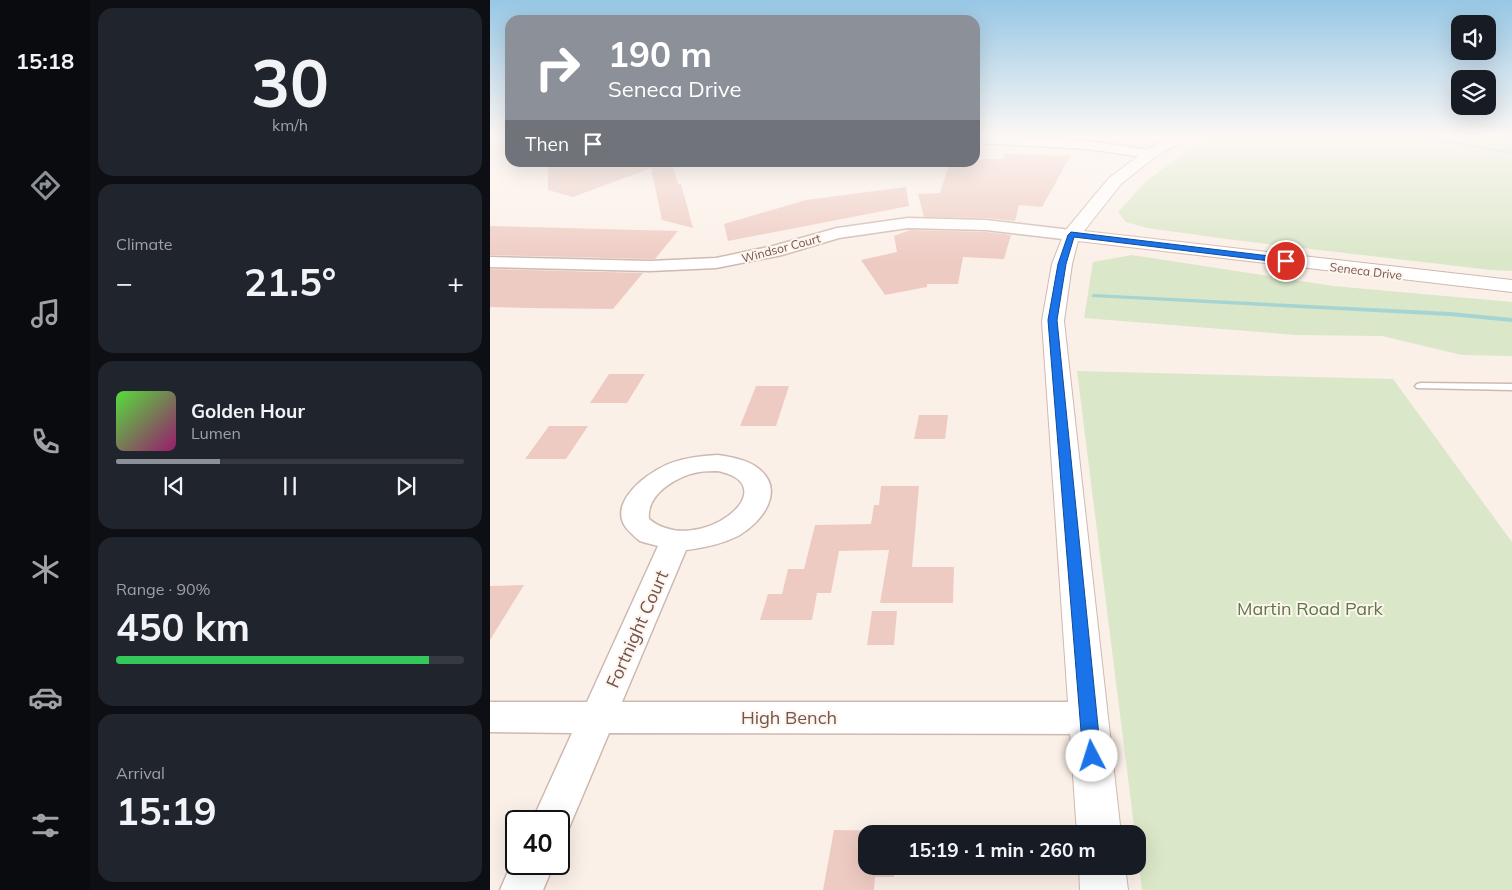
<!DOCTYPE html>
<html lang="en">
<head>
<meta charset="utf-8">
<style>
  body { margin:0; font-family:Mulish,sans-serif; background:#20242c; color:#f1f3f6; height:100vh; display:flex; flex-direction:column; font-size:19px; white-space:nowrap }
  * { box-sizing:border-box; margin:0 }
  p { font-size:16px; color:#9ea1a6 }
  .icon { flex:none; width:28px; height:28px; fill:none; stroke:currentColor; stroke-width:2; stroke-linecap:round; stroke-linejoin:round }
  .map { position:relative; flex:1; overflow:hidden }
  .details { display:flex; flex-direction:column; gap:8px; padding:8px; background:#0d0f14; width:400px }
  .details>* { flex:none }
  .top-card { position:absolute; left:15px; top:15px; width:475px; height:152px; border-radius:15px; box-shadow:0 5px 20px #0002; background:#8c9099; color:#fff; overflow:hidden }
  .controls { position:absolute; left:961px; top:15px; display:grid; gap:10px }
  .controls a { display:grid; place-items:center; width:45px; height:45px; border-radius:10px; background:#171b24; box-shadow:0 5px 20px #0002; font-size:25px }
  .speed { position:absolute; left:15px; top:810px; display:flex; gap:10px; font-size:25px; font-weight:700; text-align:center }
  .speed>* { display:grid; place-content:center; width:65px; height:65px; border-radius:50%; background:#171b24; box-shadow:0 5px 20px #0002; line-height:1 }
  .speed .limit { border:2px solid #111; border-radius:8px; background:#fff; color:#111 }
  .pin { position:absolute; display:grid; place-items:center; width:42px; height:42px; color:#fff; margin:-21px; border:2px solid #fff; border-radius:50%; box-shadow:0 1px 5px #0007 }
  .me { position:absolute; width:55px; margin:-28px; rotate:355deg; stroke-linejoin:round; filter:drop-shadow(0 0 4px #0008) }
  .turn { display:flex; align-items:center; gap:18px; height:105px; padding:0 20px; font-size:22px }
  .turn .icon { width:65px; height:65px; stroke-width:2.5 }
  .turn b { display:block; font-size:35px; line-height:42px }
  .then { display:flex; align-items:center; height:48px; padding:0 20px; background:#0003; gap:10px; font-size:19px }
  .big { font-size:38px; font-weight:700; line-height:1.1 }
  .details .card { flex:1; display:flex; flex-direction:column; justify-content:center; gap:8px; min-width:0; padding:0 18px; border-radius:15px; background:#20242c }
  .details .dial { align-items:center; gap:0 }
  .dial b { font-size:65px; line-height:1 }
  .song { display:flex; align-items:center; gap:15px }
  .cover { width:60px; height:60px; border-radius:8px; background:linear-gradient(135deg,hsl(110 70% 55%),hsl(320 70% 35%)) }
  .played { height:5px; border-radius:2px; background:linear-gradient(90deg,#8c9099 30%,#363941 30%) }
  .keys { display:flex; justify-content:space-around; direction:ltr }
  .heat { display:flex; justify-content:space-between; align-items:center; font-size:28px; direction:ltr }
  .charge { height:8px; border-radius:4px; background:linear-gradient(90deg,#34c759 90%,#363941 0) }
  .trip { position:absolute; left:368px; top:825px; width:288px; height:50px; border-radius:15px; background:#171b24; box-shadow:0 5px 20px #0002; font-weight:700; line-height:50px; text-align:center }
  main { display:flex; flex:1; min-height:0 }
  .tab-bar { display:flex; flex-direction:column; width:90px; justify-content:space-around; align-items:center; background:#090b0e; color:#9ea1a6 }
  .tab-bar .icon { width:35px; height:35px }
  .tab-bar .on { color:#8c9099 }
  .tab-bar b { font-size:22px; color:#f1f3f6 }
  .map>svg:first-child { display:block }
  .green { fill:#dae7c8 }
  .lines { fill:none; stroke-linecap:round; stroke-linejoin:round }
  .stream { fill:#a5d4d2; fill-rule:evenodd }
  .building { fill:#eecbc2 }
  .lane-casing { stroke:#ceb9b2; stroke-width:3 }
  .street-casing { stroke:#ceb9b2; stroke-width:3 }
  .secondary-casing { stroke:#d0b8b0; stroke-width:2 }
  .lane { fill:#fff; fill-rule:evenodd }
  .street { fill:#fff; fill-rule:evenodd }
  .secondary { fill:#fff; fill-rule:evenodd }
  .route { fill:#1a73e8; stroke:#114b97 }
  .labels { text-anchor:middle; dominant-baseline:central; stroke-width:4; stroke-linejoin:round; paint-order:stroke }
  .far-street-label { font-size:12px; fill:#73544e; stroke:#fdf5ee }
  .near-park-label { font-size:18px; fill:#5e7847; stroke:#fdf5ee }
  .near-street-label { font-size:18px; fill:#73544e; stroke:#fdf5ee }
</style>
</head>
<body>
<main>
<nav class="tab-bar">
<b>15:18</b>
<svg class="icon on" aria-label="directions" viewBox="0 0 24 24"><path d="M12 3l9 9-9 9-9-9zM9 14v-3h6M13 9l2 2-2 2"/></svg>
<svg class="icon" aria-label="music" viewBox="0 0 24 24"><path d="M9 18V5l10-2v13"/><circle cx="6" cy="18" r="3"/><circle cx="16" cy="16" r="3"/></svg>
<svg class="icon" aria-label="phone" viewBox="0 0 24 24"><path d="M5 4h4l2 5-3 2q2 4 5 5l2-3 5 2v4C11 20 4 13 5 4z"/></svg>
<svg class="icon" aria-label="climate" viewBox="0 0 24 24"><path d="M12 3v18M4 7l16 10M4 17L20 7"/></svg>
<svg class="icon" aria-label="car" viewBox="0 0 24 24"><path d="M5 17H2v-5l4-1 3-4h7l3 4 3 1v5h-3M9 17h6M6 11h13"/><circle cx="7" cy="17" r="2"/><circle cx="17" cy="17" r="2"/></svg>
<svg class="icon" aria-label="filters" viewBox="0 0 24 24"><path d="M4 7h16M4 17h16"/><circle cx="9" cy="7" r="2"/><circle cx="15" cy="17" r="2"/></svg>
</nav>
<section class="details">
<div class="card dial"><b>30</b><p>km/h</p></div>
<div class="card"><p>Climate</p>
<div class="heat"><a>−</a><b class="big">21.5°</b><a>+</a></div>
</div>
<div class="card">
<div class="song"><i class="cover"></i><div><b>Golden Hour</b><p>Lumen</p></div></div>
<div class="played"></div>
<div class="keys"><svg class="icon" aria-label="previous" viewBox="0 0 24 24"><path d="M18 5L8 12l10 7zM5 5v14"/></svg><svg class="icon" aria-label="pause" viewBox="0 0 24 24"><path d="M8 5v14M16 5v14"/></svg><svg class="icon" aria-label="next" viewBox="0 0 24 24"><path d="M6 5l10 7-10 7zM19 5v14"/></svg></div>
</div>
<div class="card"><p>Range · 90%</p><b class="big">450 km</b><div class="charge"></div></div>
<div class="card"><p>Arrival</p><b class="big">15:19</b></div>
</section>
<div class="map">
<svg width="1022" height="890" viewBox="0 0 1022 890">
  <rect width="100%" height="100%" fill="#fbf0e8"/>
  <g class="green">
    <path d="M 723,136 L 1022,136 L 1022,271 L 1001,270 L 744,240 L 657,228 L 636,222 L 628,212 L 657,180 L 710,143 Z"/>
    <path d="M 642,255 L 843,286 L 1022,302 L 1022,356 L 972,355 L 892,336 L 806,335 L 594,318 L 603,262 Z"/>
    <path d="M 587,371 L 903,379 L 1022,542 L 1022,890 L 652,890 Z"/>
  </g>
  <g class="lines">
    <g class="stream">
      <path d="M 924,136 L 934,136 L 1022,152 L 1022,154 Z"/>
      <path d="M 604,294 L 960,312 L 1022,318 L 1022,322 L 960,316 L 602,297 L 602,295 Z"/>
    </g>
  </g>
  <g class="building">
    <path d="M 514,154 L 581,155 L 552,207 L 529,205 L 525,221 L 496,218 L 434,217 L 428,194 L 450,193 L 460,162 L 485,162 L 485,159 L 513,159 Z"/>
    <path d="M 58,162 L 182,162 L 188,184 L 191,184 L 203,228 L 172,220 L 161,168 L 83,197 L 58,190 Z"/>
    <path d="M 416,187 L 419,206 L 238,241 L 234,224 L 316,200 Z"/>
    <path d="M 0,226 L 188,231 L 165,259 L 160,259 L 0,255 Z"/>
    <path d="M 420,230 L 496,232 L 521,235 L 514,259 L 473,257 L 468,284 L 437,284 L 437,287 L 395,295 L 371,260 L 407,252 L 404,236 Z"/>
    <path d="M 0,269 L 153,273 L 123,309 L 37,308 L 0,307 Z"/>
    <path d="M 119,374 L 155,374 L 137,403 L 100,403 Z"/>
    <path d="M 266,386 L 299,386 L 286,426 L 250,426 Z"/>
    <path d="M 429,415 L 458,415 L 455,439 L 424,439 Z"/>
    <path d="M 59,426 L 98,426 L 76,459 L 35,459 Z"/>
    <path d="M 391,486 L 429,486 L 422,567 L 464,567 L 463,603 L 390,603 L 399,550 L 349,551 L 341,593 L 327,593 L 322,620 L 270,620 L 278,594 L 292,594 L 298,569 L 314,569 L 325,525 L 381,524 L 384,505 L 389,505 Z"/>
    <path d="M 34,585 L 0,640 L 0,586 Z"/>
    <path d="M 382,611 L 407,611 L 404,645 L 377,645 Z"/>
    <path d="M 344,830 L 409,831 L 409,834 L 376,834 L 376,866 L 405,866 L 404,877 L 385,877 L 384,890 L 333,890 Z"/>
  </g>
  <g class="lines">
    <g class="lane-casing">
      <path id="lane" d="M 931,383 L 1022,384 L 1022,390 L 927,388 L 925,386 L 927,384 Z"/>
    </g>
    <g class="street-casing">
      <g id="street">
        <path d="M 495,136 L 598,141 L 660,150 L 667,154 L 660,158 L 598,149 L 490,143 L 489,140 Z"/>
        <path d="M 418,218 L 496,220 L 581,230 L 587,231 L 589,235 L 587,239 L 581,240 L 496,230 L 418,228 L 349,238 L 292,255 L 226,268 L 160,271 L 0,267 L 0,257 L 160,261 L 226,258 L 283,246 L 347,228 Z"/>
        <path d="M 228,455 C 240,457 254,459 265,466 C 298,488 273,522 248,536 C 232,544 213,548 196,550 L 132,702 L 598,702 L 611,707 L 616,718 L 611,729 L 598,734 L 119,733 L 76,835 L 69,838 L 69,821 L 42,821 L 82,733 L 0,732 L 0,702 L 97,702 L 168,546 C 162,544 155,543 150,541 C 147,539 144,536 141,533 C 113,508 152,476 176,465 C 192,458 210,456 228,455 ZM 228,471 C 300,486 207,559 159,519 C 156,494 187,476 209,472 C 215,471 222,471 228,471 Z"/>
        <path d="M 26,853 L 26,864 L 64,864 L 53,890 L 10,890 Z"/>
      </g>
    </g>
    <g class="secondary-casing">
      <g id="secondary">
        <path d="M 683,136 L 701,136 L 665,157 L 631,184 L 594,231 L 1022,280 L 1022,292 L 588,241 L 582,264 L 574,321 L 631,834 L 587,834 L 552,321 L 562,264 L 575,231 L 619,178 L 655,151 Z"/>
        <path d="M 589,866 L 635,866 L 638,890 L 590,890 Z"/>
      </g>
    </g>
    <use href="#lane" class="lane"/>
    <use href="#street" class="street"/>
    <use href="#secondary" class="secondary"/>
  </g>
  <linearGradient id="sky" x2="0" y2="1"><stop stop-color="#97c7e5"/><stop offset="0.52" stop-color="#fdf8f5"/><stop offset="1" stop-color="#fdf8f5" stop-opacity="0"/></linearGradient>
  <rect width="1022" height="261" fill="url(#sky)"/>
  <path class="route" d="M 581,232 L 796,258 L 800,261 L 796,263 L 584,237 L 576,264 L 567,320 L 611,756 L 608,762 L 602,764 L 596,762 L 593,756 L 558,320 L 568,264 L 578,235 Z"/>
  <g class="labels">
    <g class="far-street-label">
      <text transform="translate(291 248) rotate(-15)">Windsor Court</text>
      <text transform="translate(876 271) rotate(7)">Seneca Drive</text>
    </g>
    <g class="near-park-label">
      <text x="820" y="608">Martin Road Park</text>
    </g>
    <g class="near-street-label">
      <text transform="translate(147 629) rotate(-66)">Fortnight Court</text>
      <text x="299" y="717">High Bench</text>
    </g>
  </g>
</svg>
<div class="controls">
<a><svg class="icon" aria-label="sound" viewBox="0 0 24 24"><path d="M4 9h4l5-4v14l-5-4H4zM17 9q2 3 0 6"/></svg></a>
<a><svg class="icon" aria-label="layers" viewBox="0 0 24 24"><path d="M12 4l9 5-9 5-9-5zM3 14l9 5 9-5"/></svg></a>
</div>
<div class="speed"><div class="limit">40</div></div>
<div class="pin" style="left:796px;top:261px;background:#d93025"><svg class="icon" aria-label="arrive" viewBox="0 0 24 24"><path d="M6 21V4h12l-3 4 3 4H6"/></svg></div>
<svg class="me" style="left:602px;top:756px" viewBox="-20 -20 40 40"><circle r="19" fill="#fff"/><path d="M0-13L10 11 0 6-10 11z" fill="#1a73e8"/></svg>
<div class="trip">15:19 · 1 min · 260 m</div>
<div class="top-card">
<div class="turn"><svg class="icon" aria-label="right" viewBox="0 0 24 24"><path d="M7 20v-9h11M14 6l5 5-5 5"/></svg><div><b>190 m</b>Seneca Drive</div></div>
<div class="then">Then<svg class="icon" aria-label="arrive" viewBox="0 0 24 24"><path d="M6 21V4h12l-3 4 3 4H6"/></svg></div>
</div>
</div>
</main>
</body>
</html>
